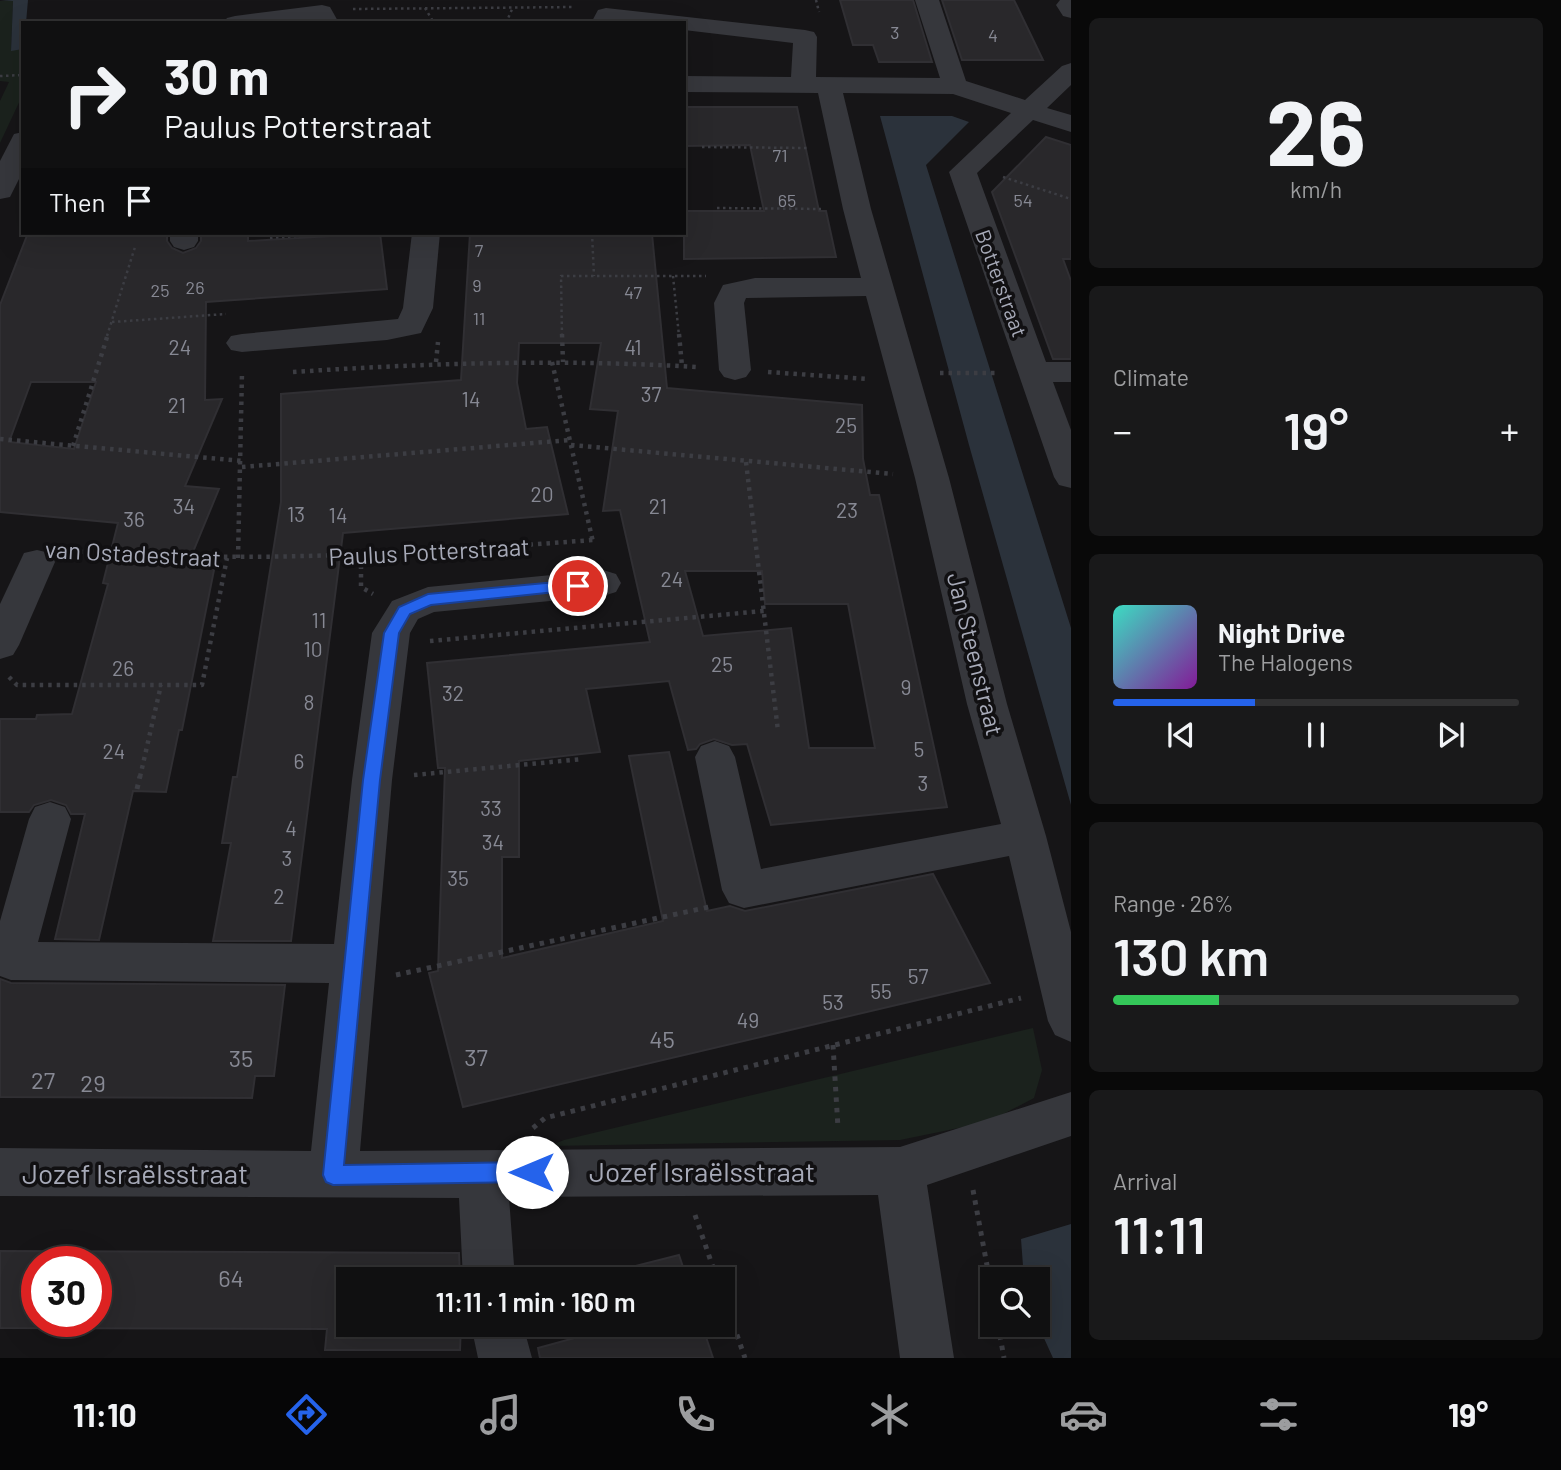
<!DOCTYPE html>
<html lang="en">
<head>
<meta charset="utf-8">
<style>
  body { margin:0; font-family:Barlow,sans-serif; background:#19191a; color:#f1f3f6; height:100vh; display:flex; flex-direction:column; font-size:26px; white-space:nowrap }
  * { box-sizing:border-box; margin:0 }
  p { font-size:23px; color:#9c9d9f }
  .icon { flex:none; width:38px; height:38px; fill:none; stroke:currentColor; stroke-width:2; stroke-linecap:round; stroke-linejoin:round }
  .map { position:relative; flex:1; overflow:hidden }
  .panel { display:flex; flex-direction:column; gap:18px; padding:18px; background:#090909; width:490px }
  .panel>* { flex:none }
  .top-card { position:absolute; left:21px; top:21px; width:665px; height:214px; border-radius:0px; box-shadow:0 7px 28px #0002,0 0 0 2px #303031; background:#101011; color:#f1f3f6; overflow:hidden }
  .fabs { position:absolute; left:980px; top:1267px; display:grid; gap:14px }
  .fabs a { display:grid; place-items:center; width:70px; height:70px; border-radius:0px; background:#101011; box-shadow:0 7px 28px #0002,0 0 0 2px #303031; font-size:35px }
  .speed { position:absolute; left:21px; top:1246px; display:flex; gap:14px; font-size:35px; font-weight:700; text-align:center }
  .speed>* { display:grid; place-content:center; width:91px; height:91px; border-radius:50%; background:#101011; box-shadow:0 7px 28px #0002,0 0 0 2px #303031; line-height:1 }
  .speed .limit { border:10px solid #d22; background:#fff; color:#111 }
  .pin { position:absolute; display:grid; place-items:center; width:60px; height:60px; color:#fff; margin:-30px; border:4px solid #fff; border-radius:50%; box-shadow:0 2px 7px #0007 }
  .me { position:absolute; width:77px; margin:-38px; rotate:270deg; stroke-linejoin:round; filter:drop-shadow(0 0 5px #0008) }
  .turn { display:flex; align-items:center; gap:24px; height:147px; padding:0 28px; font-size:32px }
  .turn .icon { width:91px; height:91px; stroke-width:2.5 }
  .turn b { display:block; font-size:49px; line-height:60px }
  .then { display:flex; align-items:center; height:66px; padding:0 28px; background:#0003; gap:14px; font-size:26px }
  .big { font-size:52px; font-weight:600; line-height:1.1 }
  .panel .card { flex:1; display:flex; flex-direction:column; justify-content:center; gap:10px; min-width:0; padding:0 24px; border-radius:10px; background:#19191a }
  .panel .dial { align-items:center; gap:0 }
  .dial b { font-size:91px; line-height:1 }
  .song { display:flex; align-items:center; gap:21px }
  .cover { width:84px; height:84px; border-radius:10px; background:linear-gradient(135deg,hsl(170 70% 55%),hsl(290 70% 35%)) }
  .played { height:7px; border-radius:4px; background:linear-gradient(90deg,#2563eb 35%,#303031 35%) }
  .keys { display:flex; justify-content:space-around; direction:ltr }
  .heat { display:flex; justify-content:space-between; align-items:center; font-size:38px; direction:ltr }
  .charge { height:10px; border-radius:5px; background:linear-gradient(90deg,#34c759 26%,#303031 0) }
  .trip { position:absolute; left:336px; top:1267px; width:399px; height:70px; border-radius:0px; background:#101011; box-shadow:0 7px 28px #0002,0 0 0 2px #303031; font-weight:600; line-height:70px; text-align:center }
  .dock { display:flex; height:112px; justify-content:space-around; align-items:center; background:#060607; color:#9c9d9f }
  .dock .icon { width:49px; height:49px }
  .dock .on { color:#2563eb }
  .dock b { font-size:32px; color:#f1f3f6 }
  main { display:flex; flex:1; min-height:0 }
  .map>svg:first-child { display:block }
  .green { fill:#1b221d }
  .water { fill:#2b323b }
  .building { fill:#29282b; stroke:#302f33; stroke-width:2; fill-rule:evenodd }
  .lines { fill:none; stroke-linecap:round; stroke-linejoin:round }
  .path-far2 { stroke:#3c3d43; stroke-width:2.5; stroke-dasharray:2.5 3.5; stroke-linecap:butt }
  .path-far1 { stroke:#3c3d43; stroke-width:4.5; stroke-dasharray:3.5 5; stroke-linecap:butt }
  .path { stroke:#3c3d43; stroke-width:5; stroke-dasharray:4.5 6; stroke-linecap:butt }
  .minor { fill:#36373c; fill-rule:evenodd }
  .route { fill:#2563eb; stroke:#184099; stroke-width:2 }
  .labels { text-anchor:middle; dominant-baseline:central; stroke-width:7; stroke-linejoin:round; paint-order:stroke }
  .far-number-label { font-size:18px; fill:#878994 }
  .far-street-label { font-size:21px; fill:#a7aab8; stroke:#111012 }
  .number-label { font-size:21px; fill:#878994 }
  .street-label { font-size:24px; fill:#a7aab8; stroke:#111012 }
  .near-number-label { font-size:24px; fill:#878994 }
  .near-street-label { font-size:28px; fill:#a7aab8; stroke:#111012 }
</style>
</head>
<body>
<main>
<div class="map">
<svg width="1071" height="1358" viewBox="0 0 1071 1358">
  <rect width="100%" height="100%" fill="#161517"/>
  <g class="green">
    <path d="M 13,0 L 11,50 L 23,49 L 23,94 L 0,143 L 0,101 L 9,82 L 0,81 L 0,1 Z"/>
    <path d="M 1033,1028 L 1042,1070 L 1034,1098 L 988,1122 L 900,1140 L 550,1146 L 564,1140 Z"/>
  </g>
  <g class="water">
    <path d="M 0,0 L 28,0 L 26,23 L 23,23 L 23,49 L 11,51 L 13,1 Z"/>
    <path d="M 880,116 L 952,116 L 969,122 L 926,165 L 1071,628 L 1071,805 L 969,445 Z"/>
    <path d="M 1071,1224 L 1071,1358 L 1053,1358 L 1038,1325 L 1038,1279 L 1024,1279 L 1021,1239 Z"/>
  </g>
  <g class="building">
    <path d="M 840,0 L 913,0 L 932,62 L 879,62 L 873,45 L 853,45 Z"/>
    <path d="M 942,0 L 1014,0 L 1043,60 L 962,60 Z"/>
    <path d="M 684,107 L 797,107 L 819,211 L 826,211 L 836,257 L 684,259 L 684,211 L 764,211 L 750,145 L 684,146 Z"/>
    <path d="M 1046,137 L 1071,145 L 1071,259 L 1063,259 L 1071,281 L 1071,359 L 1053,359 L 992,192 Z"/>
    <path d="M 28,233 L 167,233 L 167,241 L 172,248 L 183,253 L 196,248 L 201,241 L 201,233 L 248,233 L 248,241 L 380,233 L 387,289 L 206,302 L 205,400 L 222,399 L 185,486 L 219,489 L 188,564 L 215,565 L 182,730 L 179,730 L 166,792 L 133,791 L 99,940 L 55,939 L 85,814 L 71,814 L 66,805 L 51,800 L 34,805 L 29,812 L 0,812 L 0,719 L 36,719 L 37,715 L 72,714 L 108,584 L 103,583 L 118,523 L 0,512 L 0,305 ZM 31,382 L 96,382 L 74,449 L 9,442 Z"/>
    <path d="M 470,233 L 652,234 L 667,388 L 862,405 L 863,459 L 870,495 L 879,495 L 947,807 L 771,825 L 747,744 L 732,745 L 714,739 L 700,744 L 696,749 L 688,750 L 669,681 L 586,689 L 600,752 L 519,761 L 519,857 L 502,857 L 502,958 L 663,921 L 629,756 L 669,752 L 707,911 L 730,906 L 745,911 L 933,874 L 990,983 L 463,1107 L 429,973 L 438,971 L 445,768 L 438,768 L 427,663 L 650,642 L 620,510 L 603,511 L 618,411 L 590,409 L 601,343 L 519,343 L 517,383 L 526,429 L 547,427 L 568,514 L 343,533 L 291,941 L 213,941 L 231,843 L 222,843 L 233,777 L 237,777 L 281,502 L 281,394 L 461,380 ZM 685,571 L 762,571 L 765,604 L 848,604 L 875,748 L 809,748 L 791,628 L 703,636 Z"/>
    <path d="M 0,979 L 11,983 L 285,985 L 274,1076 L 255,1076 L 252,1098 L 0,1097 Z"/>
    <path d="M 0,1251 L 459,1253 L 460,1279 L 348,1279 L 348,1325 L 461,1325 L 460,1350 L 325,1350 L 327,1329 L 0,1328 ZM 37,1262 L 96,1262 L 96,1321 L 37,1321 Z"/>
    <path d="M 679,1255 L 687,1279 L 614,1279 L 612,1272 Z"/>
    <path d="M 622,1325 L 702,1325 L 713,1358 L 540,1358 L 538,1348 Z"/>
  </g>
  <g class="lines">
    <g class="path-far2">
      <path d="M 816,0 L 819,12"/>
      <path d="M 425,8 L 434,23"/>
      <path d="M 353,9 L 575,7"/>
      <path d="M 506,23 L 513,7"/>
      <path d="M 0,76 L 23,75"/>
      <path d="M 702,147 L 807,148"/>
      <path d="M 1003,177 L 1071,199"/>
      <path d="M 717,208 L 821,209"/>
      <path d="M 592,233 L 594,276"/>
      <path d="M 270,238 L 337,233"/>
      <path d="M 673,276 L 679,336"/>
      <path d="M 112,322 L 226,314"/>
      <path d="M 107,336 L 135,247"/>
      <path d="M 562,336 L 561,276 L 706,276"/>
    </g>
    <g class="path-far1">
      <path d="M 562,334 L 563,362"/>
      <path d="M 679,334 L 682,366"/>
      <path d="M 436,362 L 438,342"/>
      <path d="M 552,362 L 593,542"/>
      <path d="M 293,372 C 428,363 562,359 697,367"/>
      <path d="M 768,372 L 868,379"/>
      <path d="M 940,373 L 998,373"/>
      <path d="M 0,439 L 242,461"/>
      <path d="M 571,445 L 893,474"/>
      <path d="M 73,446 L 108,334"/>
      <path d="M 746,462 L 778,731"/>
      <path d="M 242,467 L 570,440"/>
      <path d="M 71,551 C 246,564 419,553 593,540"/>
      <path d="M 361,557 L 361,587 L 373,594"/>
      <path d="M 238,558 L 242,373"/>
      <path d="M 430,641 L 764,611"/>
      <path d="M 9,677 L 17,685 L 202,685 L 227,558"/>
      <path d="M 414,775 L 583,759"/>
      <path d="M 140,777 L 161,685"/>
    </g>
    <g class="path">
      <path d="M 137,789 L 140,776"/>
      <path d="M 396,975 L 709,907"/>
      <path d="M 833,1045 L 838,1128"/>
      <path d="M 533,1128 L 545,1118 L 1021,998"/>
      <path d="M 973,1190 L 992,1292"/>
      <path d="M 695,1215 L 717,1279"/>
      <path d="M 723,1295 L 745,1358"/>
      <path d="M 998,1325 L 1004,1358"/>
    </g>
    <g class="minor">
      <path d="M 915,0 L 939,0 L 966,81 L 1025,100 L 1062,66 L 1071,63 L 1071,85 L 1047,108 L 1071,115 L 1071,132 L 1033,120 L 977,173 L 1046,362 L 1071,362 L 1071,382 L 1053,382 L 1071,430 L 1071,488 L 1059,485 L 1054,477 L 949,172 L 1011,113 L 953,94 L 843,93 L 871,209 L 949,478 L 1007,704 L 1046,836 L 1071,932 L 1071,1042 L 1055,1035 L 1048,1021 L 1009,856 L 744,908 L 729,903 L 722,890 L 695,757 L 701,746 L 715,741 L 729,746 L 735,757 L 761,869 L 1001,824 L 967,704 L 915,478 L 866,296 L 746,298 L 744,303 L 751,370 L 746,377 L 735,380 L 724,377 L 719,370 L 714,303 L 723,285 L 755,278 L 861,278 L 843,209 L 818,93 L 684,92 L 684,76 L 791,77 L 793,43 L 684,30 L 684,23 L 591,23 L 598,10 L 606,8 L 805,30 L 814,32 L 817,37 L 816,77 L 940,78 Z"/>
      <path d="M 1060,0 L 1071,0 L 1071,18 L 1063,16 L 1056,5 Z"/>
      <path d="M 322,5 L 330,7 L 339,23 L 315,23 L 314,20 L 223,23 L 227,18 L 235,16 Z"/>
      <path d="M 23,132 L 23,171 L 10,197 L 0,199 L 0,161 L 14,134 Z"/>
      <path d="M 170,233 L 198,233 L 198,241 L 194,247 L 184,250 L 174,247 L 170,241 Z"/>
      <path d="M 412,233 L 440,233 L 433,308 L 421,333 L 387,340 L 242,352 L 231,350 L 226,343 L 231,336 L 242,334 L 398,319 L 403,308 Z"/>
      <path d="M 37,550 L 50,553 L 55,562 L 19,645 L 13,655 L 0,659 L 0,604 L 24,553 Z"/>
      <path d="M 603,570 L 616,574 L 621,583 L 616,592 L 603,596 L 434,612 L 418,619 L 410,633 L 392,780 L 360,1151 L 900,1147 L 1071,1092 L 1071,1136 L 927,1185 L 954,1358 L 900,1358 L 878,1195 L 509,1197 L 515,1279 L 463,1279 L 459,1198 L 0,1196 L 0,1148 L 311,1151 L 329,983 L 11,980 L 0,976 L 0,921 L 29,819 L 35,807 L 50,802 L 65,807 L 71,819 L 38,942 L 334,944 L 352,780 L 372,633 L 392,601 L 428,587 Z"/>
      <path d="M 471,1325 L 523,1325 L 532,1358 L 478,1358 Z"/>
    </g>
  </g>
  <path class="route" d="M 578,580 L 584,582 L 586,586 L 584,589 L 431,605 L 410,614 L 399,633 L 380,780 L 344,1165 L 532,1162 L 539,1165 L 542,1172 L 539,1179 L 532,1182 L 333,1185 L 326,1182 L 323,1175 L 363,780 L 384,633 L 399,607 L 428,594 Z"/>
  <g class="labels">
    <g class="far-number-label">
      <text x="895" y="32">3</text>
      <text x="993" y="35">4</text>
      <text x="780" y="155">71</text>
      <text x="787" y="200">65</text>
      <text x="1023" y="200">54</text>
      <text x="479" y="250">7</text>
      <text x="477" y="285">9</text>
      <text x="195" y="287">26</text>
      <text x="160" y="290">25</text>
      <text x="633" y="292">47</text>
      <text x="479" y="318">11</text>
    </g>
    <g class="far-street-label">
      <text transform="translate(1002 283) rotate(70)">Botterstraat</text>
    </g>
    <g class="number-label">
      <text x="180" y="346">24</text>
      <text x="633" y="346">41</text>
      <text x="651" y="393">37</text>
      <text x="471" y="398">14</text>
      <text x="177" y="404">21</text>
      <text x="846" y="424">25</text>
      <text x="542" y="493">20</text>
      <text x="184" y="505">34</text>
      <text x="658" y="505">21</text>
      <text x="847" y="509">23</text>
      <text x="296" y="513">13</text>
      <text x="338" y="514">14</text>
      <text x="134" y="518">36</text>
      <text x="672" y="578">24</text>
      <text x="319" y="619">11</text>
      <text x="313" y="648">10</text>
      <text x="722" y="663">25</text>
      <text x="123" y="667">26</text>
      <text x="906" y="686">9</text>
      <text x="453" y="692">32</text>
      <text x="309" y="701">8</text>
      <text x="919" y="748">5</text>
      <text x="114" y="750">24</text>
      <text x="299" y="760">6</text>
      <text x="923" y="782">3</text>
      <text x="491" y="807">33</text>
      <text x="291" y="827">4</text>
      <text x="493" y="841">34</text>
      <text x="287" y="857">3</text>
      <text x="458" y="877">35</text>
      <text x="279" y="895">2</text>
      <text x="918" y="975">57</text>
      <text x="881" y="990">55</text>
      <text x="833" y="1001">53</text>
      <text x="748" y="1019">49</text>
    </g>
    <g class="street-label">
      <text transform="translate(429 551) rotate(-3)">Paulus Potterstraat</text>
      <text transform="translate(133 553) rotate(3)">van Ostadestraat</text>
      <text transform="translate(976 654) rotate(76)">Jan Steenstraat</text>
    </g>
    <g class="near-number-label">
      <text x="662" y="1038">45</text>
      <text x="476" y="1056">37</text>
      <text x="241" y="1057">35</text>
      <text x="43" y="1079">27</text>
      <text x="93" y="1082">29</text>
      <text x="231" y="1277">64</text>
    </g>
    <g class="near-street-label">
      <text x="702" y="1171">Jozef Israëlsstraat</text>
      <text x="135" y="1173">Jozef Israëlsstraat</text>
    </g>
  </g>
</svg>
<div class="fabs">
<a><svg class="icon" aria-label="search" viewBox="0 0 24 24"><circle cx="10" cy="10" r="6"/><path d="M15 15l6 6"/></svg></a>
</div>
<div class="speed"><div class="limit">30</div></div>
<div class="pin" style="left:578px;top:586px;background:#d93025"><svg class="icon" aria-label="arrive" viewBox="0 0 24 24"><path d="M6 21V4h12l-3 4 3 4H6"/></svg></div>
<svg class="me" style="left:532px;top:1172px" viewBox="-20 -20 40 40"><circle r="19" fill="#fff"/><path d="M0-13L10 11 0 6-10 11z" fill="#2563eb"/></svg>
<div class="trip">11:11 · 1 min · 160 m</div>
<div class="top-card">
<div class="turn"><svg class="icon" aria-label="right" viewBox="0 0 24 24"><path d="M7 20v-9h11M14 6l5 5-5 5"/></svg><div><b>30 m</b>Paulus Potterstraat</div></div>
<div class="then">Then<svg class="icon" aria-label="arrive" viewBox="0 0 24 24"><path d="M6 21V4h12l-3 4 3 4H6"/></svg></div>
</div>
</div>
<section class="panel">
<div class="card dial"><b>26</b><p>km/h</p></div>
<div class="card"><p>Climate</p>
<div class="heat"><a>−</a><b class="big">19°</b><a>+</a></div>
</div>
<div class="card">
<div class="song"><i class="cover"></i><div><b>Night Drive</b><p>The Halogens</p></div></div>
<div class="played"></div>
<div class="keys"><svg class="icon" aria-label="previous" viewBox="0 0 24 24"><path d="M18 5L8 12l10 7zM5 5v14"/></svg><svg class="icon" aria-label="pause" viewBox="0 0 24 24"><path d="M8 5v14M16 5v14"/></svg><svg class="icon" aria-label="next" viewBox="0 0 24 24"><path d="M6 5l10 7-10 7zM19 5v14"/></svg></div>
</div>
<div class="card"><p>Range · 26%</p><b class="big">130 km</b><div class="charge"></div></div>
<div class="card"><p>Arrival</p><b class="big">11:11</b></div>
</section>
</main>
<nav class="dock">
<b>11:10</b>
<svg class="icon on" aria-label="directions" viewBox="0 0 24 24"><path d="M12 3l9 9-9 9-9-9zM9 14v-3h6M13 9l2 2-2 2"/></svg>
<svg class="icon" aria-label="music" viewBox="0 0 24 24"><path d="M9 18V5l10-2v13"/><circle cx="6" cy="18" r="3"/><circle cx="16" cy="16" r="3"/></svg>
<svg class="icon" aria-label="phone" viewBox="0 0 24 24"><path d="M5 4h4l2 5-3 2q2 4 5 5l2-3 5 2v4C11 20 4 13 5 4z"/></svg>
<svg class="icon" aria-label="climate" viewBox="0 0 24 24"><path d="M12 3v18M4 7l16 10M4 17L20 7"/></svg>
<svg class="icon" aria-label="car" viewBox="0 0 24 24"><path d="M5 17H2v-5l4-1 3-4h7l3 4 3 1v5h-3M9 17h6M6 11h13"/><circle cx="7" cy="17" r="2"/><circle cx="17" cy="17" r="2"/></svg>
<svg class="icon" aria-label="filters" viewBox="0 0 24 24"><path d="M4 7h16M4 17h16"/><circle cx="9" cy="7" r="2"/><circle cx="15" cy="17" r="2"/></svg>
<b>19°</b>
</nav>
</body>
</html>
